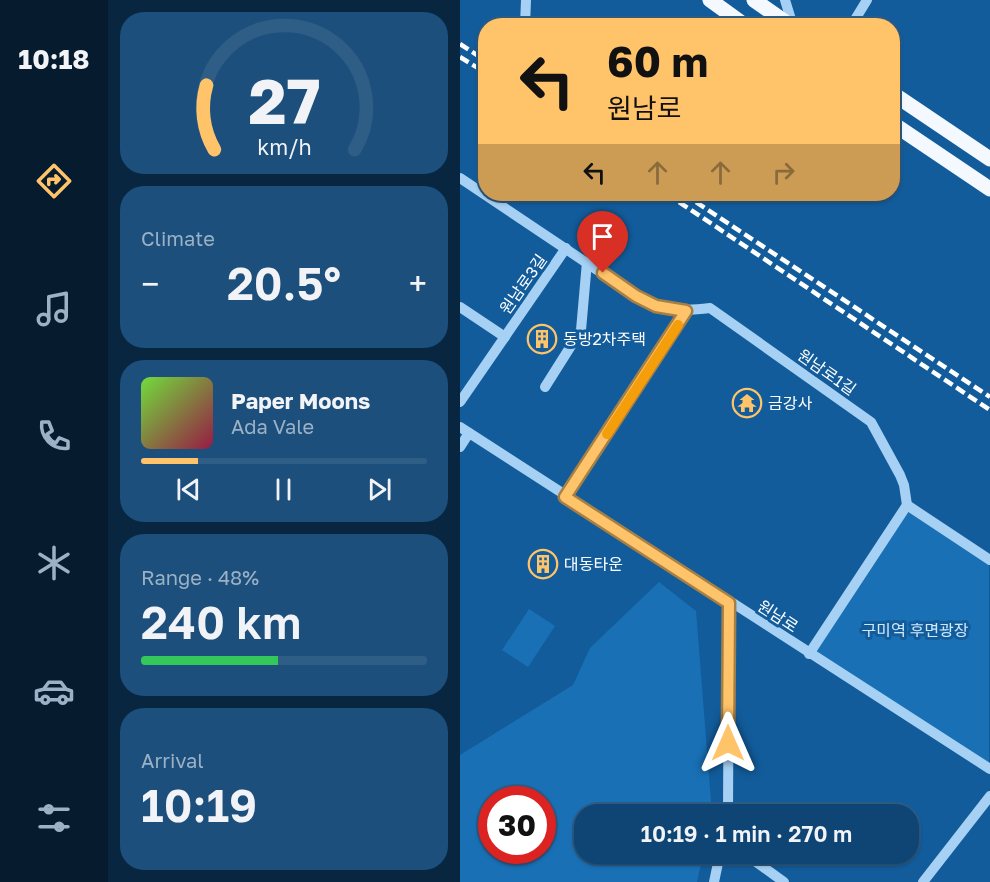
<!DOCTYPE html>
<html lang="en">
<head>
<meta charset="utf-8">
<style>
  body { margin:0; font-family:"Golos Text","Noto Sans KR",sans-serif; background:#1c4f7c; color:#f1f3f6; height:100vh; display:flex; flex-direction:column; font-size:22px; white-space:nowrap }
  * { box-sizing:border-box; margin:0 }
  p { font-size:20px; color:#9bb1c5 }
  .icon { flex:none; width:33px; height:33px; fill:none; stroke:currentColor; stroke-width:2; stroke-linecap:round; stroke-linejoin:round }
  .map { position:relative; flex:1; overflow:hidden }
  .panel { display:flex; flex-direction:column; gap:12px; padding:12px; background:#082640; width:352px }
  .panel>* { flex:none }
  .top-card { position:absolute; left:18px; top:18px; width:422px; height:183px; border-radius:24px; box-shadow:0 2px 4px #0004,0 0 0 2px #2e5d86; background:#ffc369; color:#111; overflow:hidden }
  .speed { position:absolute; left:18px; top:786px; display:flex; gap:12px; font-size:30px; font-weight:700; text-align:center }
  .speed>* { display:grid; place-content:center; width:78px; height:78px; border-radius:50%; background:#0e4574; box-shadow:0 2px 4px #0004,0 0 0 2px #2e5d86; line-height:1 }
  .speed .limit { border:9px solid #d22; background:#fff; color:#111 }
  .pin { position:absolute; display:grid; place-items:center; width:51px; height:51px; color:#fff; margin:-62px -26px; border-radius:50% 50% 50% 0; rotate:-45deg; box-shadow:0 0 6px #0007 }
  .pin .icon { rotate:45deg }
  .me { position:absolute; width:66px; margin:-33px; rotate:0deg; stroke-linejoin:round; filter:drop-shadow(0 0 4px #0008) }
  .turn { display:flex; align-items:center; gap:21px; height:126px; padding:0 30px; font-size:27px }
  .turn .icon { width:78px; height:78px; stroke-width:2.5 }
  .turn b { display:block; font-size:42px; line-height:51px }
  .lanes { display:flex; align-items:center; height:57px; padding:0 30px; background:#0003; justify-content:center; gap:30px; direction:ltr }
  .lanes .off { opacity:.35 }
  .big { font-size:45px; font-weight:600; line-height:1.1 }
  .panel .card { flex:1; display:flex; flex-direction:column; justify-content:center; gap:9px; min-width:0; padding:0 21px; border-radius:24px; background:#1c4f7c }
  .panel .dial { align-items:center; gap:0 }
  .dial svg { height:156px; overflow:visible; fill:none; stroke:#2e5d86; stroke-width:7; stroke-linecap:round; text-anchor:middle }
  .dial text { fill:#f1f3f6; stroke:none }
  .song { display:flex; align-items:center; gap:18px }
  .cover { width:72px; height:72px; border-radius:9px; background:linear-gradient(135deg,hsl(100 70% 55%),hsl(340 70% 35%)) }
  .played { height:6px; border-radius:3px; background:linear-gradient(90deg,#ffc369 20%,#2e5d86 20%) }
  .keys { display:flex; justify-content:space-around; direction:ltr }
  .heat { display:flex; justify-content:space-between; align-items:center; font-size:33px; direction:ltr }
  .charge { height:9px; border-radius:4px; background:linear-gradient(90deg,#34c759 48%,#2e5d86 0) }
  .trip { position:absolute; left:114px; top:804px; width:345px; height:60px; border-radius:24px; background:#0e4574; box-shadow:0 2px 4px #0004,0 0 0 2px #2e5d86; font-weight:600; line-height:60px; text-align:center }
  main { display:flex; flex:1; min-height:0 }
  .tabs { display:flex; flex-direction:column; width:108px; justify-content:space-around; align-items:center; background:#061c2e; color:#9bb1c5 }
  .tabs .icon { width:42px; height:42px }
  .tabs .current { color:#ffc369 }
  .tabs b { font-size:27px; color:#f1f3f6 }
  .map>svg:first-child { display:block }
  .green { fill:#1970b5; fill-rule:evenodd }
  .lines { fill:none; stroke-linecap:round; stroke-linejoin:round }
  .minor { stroke:#a6d1f4; stroke-width:10 }
  .major { stroke:#f3f9ff; stroke-width:15 }
  .rail { stroke:#fff; stroke-width:4.5; stroke-dasharray:10 4.5; stroke-linecap:butt }
  .route-casing { stroke:#a67f44; stroke-width:15 }
  .route { stroke:#ffc369; stroke-width:10 }
  .slow { stroke:#f59e0b; stroke-width:10 }
  .labels { text-anchor:middle; dominant-baseline:central; stroke-width:6; stroke-linejoin:round; paint-order:stroke }
  .street-label { font-size:16px; fill:#fff; stroke:#125c9b }
  .poi-label { font-size:16px; fill:#fff; stroke:#125c9b; text-anchor:start }
  .park-label { font-size:16px; fill:#cee9fe; stroke:#125c9b }
</style>
</head>
<body>
<main>
<nav class="tabs">
<b>10:18</b>
<svg class="icon current" aria-label="directions" viewBox="0 0 24 24"><path d="M12 3l9 9-9 9-9-9zM9 14v-3h6M13 9l2 2-2 2"/></svg>
<svg class="icon" aria-label="music" viewBox="0 0 24 24"><path d="M9 18V5l10-2v13"/><circle cx="6" cy="18" r="3"/><circle cx="16" cy="16" r="3"/></svg>
<svg class="icon" aria-label="phone" viewBox="0 0 24 24"><path d="M5 4h4l2 5-3 2q2 4 5 5l2-3 5 2v4C11 20 4 13 5 4z"/></svg>
<svg class="icon" aria-label="climate" viewBox="0 0 24 24"><path d="M12 3v18M4 7l16 10M4 17L20 7"/></svg>
<svg class="icon" aria-label="car" viewBox="0 0 24 24"><path d="M5 17H2v-5l4-1 3-4h7l3 4 3 1v5h-3M9 17h6M6 11h13"/><circle cx="7" cy="17" r="2"/><circle cx="17" cy="17" r="2"/></svg>
<svg class="icon" aria-label="filters" viewBox="0 0 24 24"><path d="M4 7h16M4 17h16"/><circle cx="9" cy="7" r="2"/><circle cx="15" cy="17" r="2"/></svg>
</nav>
<section class="panel">
<div class="card dial"><svg viewBox="0 0 100 80">
<path d="M14 69A42 42 0 1 1 86 69"/>
<path d="M14 69A42 42 0 0 1 10 36" stroke="#ffc369"/>
<text x="50" y="56" font-size="32" font-weight="700">27</text>
<text x="50" y="72" font-size="11">km/h</text>
</svg></div>
<div class="card"><p>Climate</p>
<div class="heat"><a>−</a><b class="big">20.5°</b><a>+</a></div>
</div>
<div class="card">
<div class="song"><i class="cover"></i><div><b>Paper Moons</b><p>Ada Vale</p></div></div>
<div class="played"></div>
<div class="keys"><svg class="icon" aria-label="previous" viewBox="0 0 24 24"><path d="M18 5L8 12l10 7zM5 5v14"/></svg><svg class="icon" aria-label="pause" viewBox="0 0 24 24"><path d="M8 5v14M16 5v14"/></svg><svg class="icon" aria-label="next" viewBox="0 0 24 24"><path d="M6 5l10 7-10 7zM19 5v14"/></svg></div>
</div>
<div class="card"><p>Range · 48%</p><b class="big">240 km</b><div class="charge"></div></div>
<div class="card"><p>Arrival</p><b class="big">10:19</b></div>
</section>
<div class="map">
<svg width="530" height="882" viewBox="0 0 530 882">
  <rect width="100%" height="100%" fill="#125c9b"/>
  <g class="green">
    <path d="M 447,505 L 529,560 L 529,769 L 349,655 Z"/>
    <path d="M 199,582 L 236,611 L 252,814 L 124,814 L 124,854 L 243,854 L 237,882 L 0,882 L 0,755 L 113,685 L 130,648 ZM 32,800 L 82,800 L 82,850 L 32,850 Z"/>
    <path d="M 69,609 L 95,626 L 68,667 L 42,650 Z"/>
  </g>
  <g class="lines">
    <g class="minor">
      <path d="M 325,0 L 333,26"/>
      <path d="M 65,26 L 66,0"/>
      <path d="M 391,26 L 407,0"/>
      <path d="M 0,178 L 176,296 C 204,310 219,312 250,308 L 411,422 L 440,475 L 444,485 L 447,505"/>
      <path d="M 0,307 L 45,337"/>
      <path d="M 85,387 L 121,330 L 127,262"/>
      <path d="M 0,402 L 106,248"/>
      <path d="M 0,427 L 530,769"/>
      <path d="M 0,447 L 9,433"/>
      <path d="M 105,497 L 226,311"/>
      <path d="M 349,654 L 447,505 L 530,560"/>
      <path d="M 268,814 L 269,603"/>
      <path d="M 285,854 L 324,882"/>
      <path d="M 254,882 L 258,863 L 262,854"/>
      <path d="M 463,882 L 530,796"/>
    </g>
    <g class="major">
      <path d="M 250,0 L 286,26"/>
      <path d="M 294,0 L 331,26"/>
      <path d="M 432,93 L 530,159"/>
      <path d="M 432,123 L 530,189"/>
    </g>
    <g class="rail">
      <path d="M 0,44 L 26,61"/>
      <path d="M 0,57 L 26,73"/>
      <path d="M 207,194 L 530,410"/>
      <path d="M 224,194 L 530,397"/>
    </g>
  </g>
  <g class="lines">
    <g class="route-casing">
      <path id="route" d="M 143,273 L 176,296 L 196,306 L 226,311 L 105,497 L 269,603 L 268,743"/>
    </g>
    <use href="#route" class="route"/>
    <path class="slow" d="M 147,434 L 218,325"/>
  </g>
  <defs>
    <g id="building-ring" transform="scale(1.5)"><circle r="9.5" fill="#125c9b" stroke="#ffc369" stroke-width="1.5"/><path d="M-4-6H4V6H1V3H-1V6H-4ZM-2.5-4.3h1.7v1.8h-1.7ZM.8-4.3h1.7v1.8H.8ZM-2.5-1h1.7V.8h-1.7ZM.8-1h1.7V.8H.8Z" fill="#ffc369"/></g>
    <g id="temple-ring" transform="scale(1.5)"><circle r="9.5" fill="#125c9b" stroke="#ffc369" stroke-width="1.5"/><path d="M0-6L5-2H3V0L6.5 2.5H4V6H1.5V3h-3V6H-4V2.5H-6.5L-3 0V-2H-5Z" fill="#ffc369"/></g>
  </defs>
  <g fill-rule="evenodd">
    <use href="#building-ring" x="82" y="339"/>
    <use href="#temple-ring" x="287" y="403"/>
    <use href="#building-ring" x="83" y="564"/>
  </g>
  <g class="labels">
    <g class="street-label">
      <text transform="translate(63 284) rotate(-55)">원남로3길</text>
      <text transform="translate(367 372) rotate(35)">원남로1길</text>
      <text transform="translate(318 616) rotate(33)">원남로</text>
    </g>
    <g class="poi-label">
      <text x="103" y="339">동방2차주택</text>
      <text x="308" y="403">금강사</text>
      <text x="104" y="564">대동타운</text>
    </g>
    <g class="park-label">
      <text x="455" y="630">구미역 후면광장</text>
    </g>
  </g>
</svg>
<div class="speed"><div class="limit">30</div></div>
<div class="pin" style="left:143px;top:273px;background:#d93025"><svg class="icon" aria-label="arrive" viewBox="0 0 24 24"><path d="M6 21V4h12l-3 4 3 4H6"/></svg></div>
<svg class="me" style="left:268px;top:743px" viewBox="-20 -20 40 40"><path d="M0-17L14 15 0 8-14 15z" fill="#ffc369" stroke="#fff" stroke-width="4"/></svg>
<div class="trip">10:19 · 1 min · 270 m</div>
<div class="top-card">
<div class="turn"><svg class="icon" aria-label="left" viewBox="0 0 24 24"><path d="M17 20v-9H6M10 6l-5 5 5 5"/></svg><div><b>60 m</b>원남로</div></div>
<div class="lanes"><svg class="icon" aria-label="left" viewBox="0 0 24 24"><path d="M17 20v-9H6M10 6l-5 5 5 5"/></svg><svg class="icon off" aria-label="ahead" viewBox="0 0 24 24"><path d="M12 20V5M6 11l6-6 6 6"/></svg><svg class="icon off" aria-label="ahead" viewBox="0 0 24 24"><path d="M12 20V5M6 11l6-6 6 6"/></svg><svg class="icon off" aria-label="right" viewBox="0 0 24 24"><path d="M7 20v-9h11M14 6l5 5-5 5"/></svg></div>
</div>
</div>
</main>
</body>
</html>
